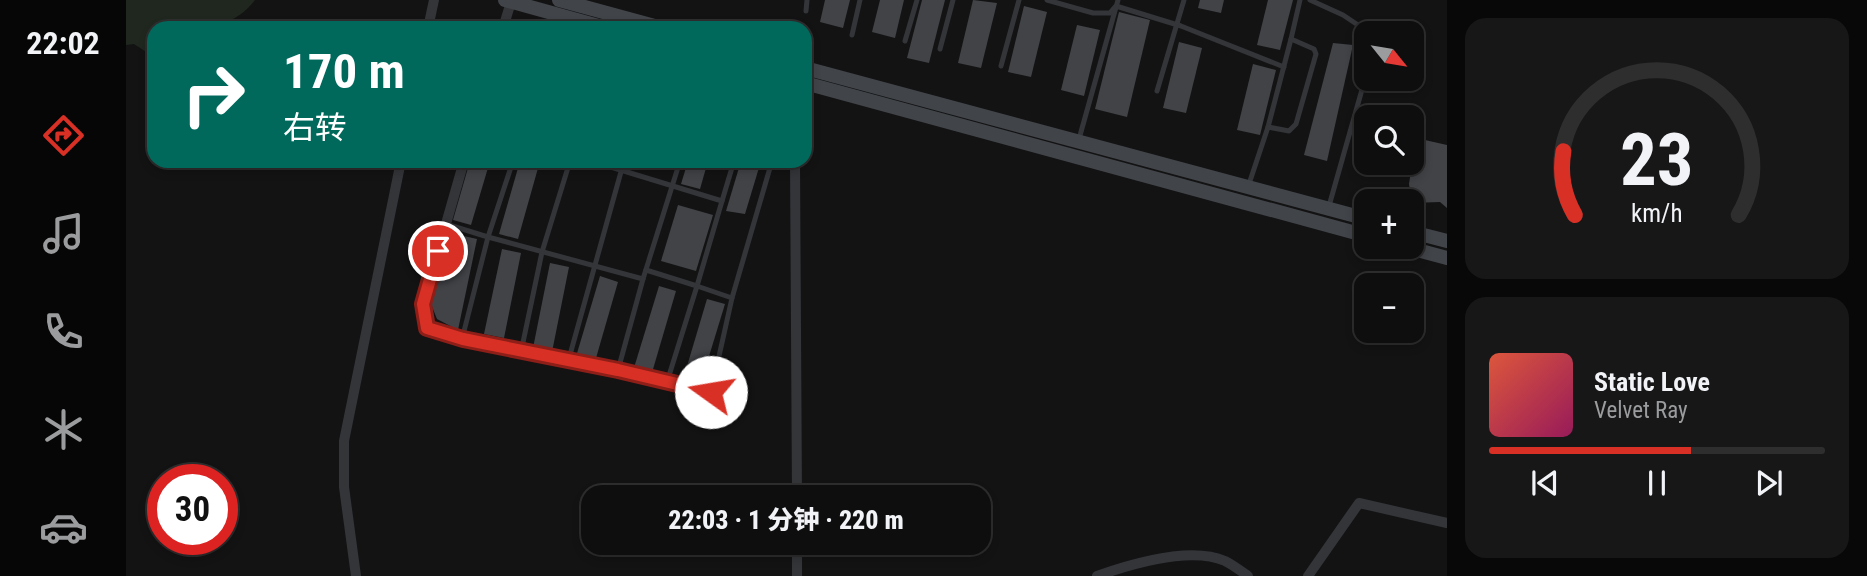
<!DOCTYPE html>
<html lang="zh">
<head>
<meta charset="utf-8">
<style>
  body { margin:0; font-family:"Roboto Condensed","Noto Sans SC",sans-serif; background:#171718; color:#f1f3f6; height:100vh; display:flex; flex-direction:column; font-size:26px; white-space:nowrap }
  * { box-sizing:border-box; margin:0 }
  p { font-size:23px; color:#9b9c9e }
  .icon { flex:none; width:38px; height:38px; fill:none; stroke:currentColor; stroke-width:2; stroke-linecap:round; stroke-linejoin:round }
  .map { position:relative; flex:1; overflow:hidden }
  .drawer { display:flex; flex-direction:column; gap:18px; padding:18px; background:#080808; width:420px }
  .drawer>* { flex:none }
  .top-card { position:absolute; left:21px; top:21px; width:665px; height:147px; border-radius:21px; box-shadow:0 4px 10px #0003,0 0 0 2px #2e2e2f; background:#00695c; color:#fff; overflow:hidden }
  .needle { width:46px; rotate:120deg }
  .fabs { position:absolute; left:1228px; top:21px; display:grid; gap:14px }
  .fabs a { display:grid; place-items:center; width:70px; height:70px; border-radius:14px; background:#0e0e0f; box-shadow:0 4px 10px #0003,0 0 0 2px #2e2e2f; font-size:35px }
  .speed { position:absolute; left:21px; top:464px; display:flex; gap:14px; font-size:35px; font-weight:700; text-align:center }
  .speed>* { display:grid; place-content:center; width:91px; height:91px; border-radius:50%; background:#0e0e0f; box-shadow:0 4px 10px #0003,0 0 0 2px #2e2e2f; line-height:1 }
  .speed .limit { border:10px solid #d22; background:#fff; color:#111 }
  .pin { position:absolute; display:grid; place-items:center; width:60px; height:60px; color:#fff; margin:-30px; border:4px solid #fff; border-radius:50%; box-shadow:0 2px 7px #0007 }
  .me { position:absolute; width:77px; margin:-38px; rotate:283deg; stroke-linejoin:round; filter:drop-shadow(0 0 5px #0008) }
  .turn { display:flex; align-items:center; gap:24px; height:147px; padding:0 21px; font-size:32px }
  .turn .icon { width:91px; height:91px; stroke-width:2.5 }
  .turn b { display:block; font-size:49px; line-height:60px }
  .drawer .widget { flex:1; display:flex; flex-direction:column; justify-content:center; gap:10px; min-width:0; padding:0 24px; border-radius:21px; background:#171718 }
  .drawer .dial { align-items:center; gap:0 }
  .dial svg { height:182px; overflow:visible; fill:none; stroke:#2e2e2f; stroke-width:7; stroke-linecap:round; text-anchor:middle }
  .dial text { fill:#f1f3f6; stroke:none }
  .song { display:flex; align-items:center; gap:21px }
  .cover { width:84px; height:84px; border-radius:10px; background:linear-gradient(135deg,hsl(10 70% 55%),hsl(330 70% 35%)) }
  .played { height:7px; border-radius:4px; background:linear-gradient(90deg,#d93025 60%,#2e2e2f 60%) }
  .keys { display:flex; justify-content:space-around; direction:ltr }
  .trip { position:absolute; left:455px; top:485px; width:410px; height:70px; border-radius:21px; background:#0e0e0f; box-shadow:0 4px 10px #0003,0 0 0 2px #2e2e2f; font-weight:800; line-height:70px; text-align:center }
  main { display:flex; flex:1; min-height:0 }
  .tab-bar { display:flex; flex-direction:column; width:126px; justify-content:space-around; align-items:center; background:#060606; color:#9b9c9e }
  .tab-bar .icon { width:49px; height:49px }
  .tab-bar .selected { color:#d93025 }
  .tab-bar b { font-size:32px; color:#f1f3f6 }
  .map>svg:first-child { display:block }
  .green { fill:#1f271f }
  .building { fill:#414347 }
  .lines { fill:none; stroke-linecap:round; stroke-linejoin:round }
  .lane { stroke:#333539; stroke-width:5 }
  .street { stroke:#333539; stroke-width:10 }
  .secondary { stroke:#414449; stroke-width:14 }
  .route-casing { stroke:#8d1f18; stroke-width:18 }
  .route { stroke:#d93025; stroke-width:12 }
</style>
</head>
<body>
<main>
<nav class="tab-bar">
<b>22:02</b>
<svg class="icon selected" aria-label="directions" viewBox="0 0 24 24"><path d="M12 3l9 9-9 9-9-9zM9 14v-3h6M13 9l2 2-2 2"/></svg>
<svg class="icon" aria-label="music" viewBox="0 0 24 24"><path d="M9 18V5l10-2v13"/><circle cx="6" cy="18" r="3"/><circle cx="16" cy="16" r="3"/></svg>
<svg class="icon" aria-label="phone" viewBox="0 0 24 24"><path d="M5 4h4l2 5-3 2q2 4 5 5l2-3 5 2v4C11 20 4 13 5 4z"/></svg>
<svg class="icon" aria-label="climate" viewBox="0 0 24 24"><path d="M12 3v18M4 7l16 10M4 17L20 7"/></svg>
<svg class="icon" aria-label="car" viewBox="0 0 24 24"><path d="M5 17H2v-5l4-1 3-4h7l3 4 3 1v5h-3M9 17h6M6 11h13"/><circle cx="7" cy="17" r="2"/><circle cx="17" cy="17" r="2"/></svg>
</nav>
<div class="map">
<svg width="1321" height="576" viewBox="0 0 1321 576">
  <rect width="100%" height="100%" fill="#131314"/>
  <path class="green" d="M 0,0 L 129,0 C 103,34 66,28 28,28 L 28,57 L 8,44 L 0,45 Z"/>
  <g class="building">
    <path d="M 699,0 L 724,0 L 717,28 L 694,22 Z"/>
    <path d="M 754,0 L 778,0 L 769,38 L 746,32 Z"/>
    <path d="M 796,0 L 819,0 L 803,63 L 781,58 Z"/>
    <path d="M 847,0 L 871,3 L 855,68 L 832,63 Z"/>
    <path d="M 1074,0 L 1098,0 L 1095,13 L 1072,8 Z"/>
    <path d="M 1142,0 L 1167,0 L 1154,50 L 1131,45 Z"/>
    <path d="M 898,6 L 921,12 L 905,77 L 882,72 Z"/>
    <path d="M 993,12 L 1024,20 L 1001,117 L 969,109 Z"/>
    <path d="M 951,25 L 974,30 L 958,96 L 935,90 Z"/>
    <path d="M 1053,42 L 1076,48 L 1060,113 L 1037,108 Z"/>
    <path d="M 1207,43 L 1227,45 L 1201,161 L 1178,155 Z"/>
    <path d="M 1127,64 L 1150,70 L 1134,135 L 1111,130 Z"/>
    <path d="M 1290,138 L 1321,145 L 1321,208 L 1314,202 L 1286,203 L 1283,184 Z"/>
    <path d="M 344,161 L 364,161 L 345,225 L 327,220 Z"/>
    <path d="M 394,161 L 414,161 L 392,239 L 373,234 Z"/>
    <path d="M 511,161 L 531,161 L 529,170 L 510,165 Z"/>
    <path d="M 562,161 L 582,161 L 574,189 L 555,184 Z"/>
    <path d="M 615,161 L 635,161 L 619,214 L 600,211 Z"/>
    <path d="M 552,205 L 587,215 L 570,271 L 535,261 Z"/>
    <path d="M 320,232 L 351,239 L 332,330 L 311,319 L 305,304 Z"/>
    <path d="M 376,249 L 395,253 L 378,338 L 358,334 Z"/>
    <path d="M 424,263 L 443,267 L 426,352 L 407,348 Z"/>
    <path d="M 474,276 L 492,282 L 468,365 L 449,360 Z"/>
    <path d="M 533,286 L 550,291 L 525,376 L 507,371 Z"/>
    <path d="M 581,299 L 599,304 L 573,389 L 556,383 Z"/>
  </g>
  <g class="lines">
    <g class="lane">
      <path d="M 921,0 L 967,13 L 984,13 L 990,6 L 1055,26 L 1158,67"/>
      <path d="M 1184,0 L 1217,15 L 1244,33"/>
      <path d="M 680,11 L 681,0"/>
      <path d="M 726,35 L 734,0"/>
      <path d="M 779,41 L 791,0"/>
      <path d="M 814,49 L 827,0"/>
      <path d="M 875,66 L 893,0"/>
      <path d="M 1031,91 L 1058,0"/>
      <path d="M 1142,127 L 1165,39"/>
      <path d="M 953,139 L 992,0"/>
      <path d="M 387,161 L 362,237 L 517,279 L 554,161"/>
      <path d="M 465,161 L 596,201 L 571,286 L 520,270"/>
      <path d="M 1122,187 L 1142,127 L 1163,131 L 1170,124 L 1190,54 L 1188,49 L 1165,39 L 1174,0"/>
      <path d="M 596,201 L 608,161"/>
      <path d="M 1203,206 L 1241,72"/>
      <path d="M 320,224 L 362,237 L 336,339"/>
      <path d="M 606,298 L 646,161"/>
      <path d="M 395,352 L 416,252 L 444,161"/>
      <path d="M 442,362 L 498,161"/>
      <path d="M 492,370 L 517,279"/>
      <path d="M 541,382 L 571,286 L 606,298 L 585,392"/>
    </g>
    <g class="street">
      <path d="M 302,28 L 308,0"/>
      <path d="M 377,28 L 385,2"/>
      <path d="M 338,161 L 297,304 L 301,328 L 336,339 L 585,392"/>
      <path d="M 669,161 L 671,497"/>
      <path d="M 671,542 L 671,576"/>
      <path d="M 230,576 L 218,487 L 218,441 L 275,161"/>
      <path d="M 971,576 C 1005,564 1064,546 1099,561 C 1107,565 1115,571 1122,576"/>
      <path d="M 1182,576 L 1233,503 L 1321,523"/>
    </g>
    <g class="secondary">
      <path d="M 379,0 L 480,28"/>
      <path d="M 433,0 L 536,28"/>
      <path d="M 679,68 L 1241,219"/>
      <path d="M 679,83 L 1241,236"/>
      <path d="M 1286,232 L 1321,241"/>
      <path d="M 1280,247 L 1321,258"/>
    </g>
  </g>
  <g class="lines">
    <g class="route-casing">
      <path id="route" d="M 312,251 L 297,304 L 301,328 L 337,339 L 492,370 L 585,392"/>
    </g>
    <use href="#route" class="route"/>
  </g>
</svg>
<div class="fabs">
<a><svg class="needle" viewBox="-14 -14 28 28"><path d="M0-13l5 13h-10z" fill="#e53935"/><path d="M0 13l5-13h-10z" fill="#9b9c9e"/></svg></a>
<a><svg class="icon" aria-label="search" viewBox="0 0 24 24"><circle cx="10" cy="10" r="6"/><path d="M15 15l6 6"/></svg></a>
<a>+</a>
<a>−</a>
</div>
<div class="speed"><div class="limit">30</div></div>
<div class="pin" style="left:312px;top:251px;background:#d93025"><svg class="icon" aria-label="arrive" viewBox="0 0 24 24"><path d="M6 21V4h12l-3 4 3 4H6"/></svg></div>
<svg class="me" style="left:585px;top:392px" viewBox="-20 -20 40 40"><circle r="19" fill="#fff"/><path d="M0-13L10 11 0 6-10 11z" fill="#d93025"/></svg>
<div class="trip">22:03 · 1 分钟 · 220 m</div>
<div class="top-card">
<div class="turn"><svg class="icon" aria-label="right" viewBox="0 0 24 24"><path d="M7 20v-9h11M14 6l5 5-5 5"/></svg><div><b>170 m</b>右转</div></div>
</div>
</div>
<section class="drawer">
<div class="widget dial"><svg viewBox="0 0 100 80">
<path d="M14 69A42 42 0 1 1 86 69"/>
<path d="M14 69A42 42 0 0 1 9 41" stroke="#d93025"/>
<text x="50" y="56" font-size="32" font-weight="700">23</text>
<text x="50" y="72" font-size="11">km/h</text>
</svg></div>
<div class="widget">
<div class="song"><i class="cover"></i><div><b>Static Love</b><p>Velvet Ray</p></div></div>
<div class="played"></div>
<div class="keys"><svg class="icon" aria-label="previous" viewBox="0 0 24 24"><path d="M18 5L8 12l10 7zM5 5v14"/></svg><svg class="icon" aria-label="pause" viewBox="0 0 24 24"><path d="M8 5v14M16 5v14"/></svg><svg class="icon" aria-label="next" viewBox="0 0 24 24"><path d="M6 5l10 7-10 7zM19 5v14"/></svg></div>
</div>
</section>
</main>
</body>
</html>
